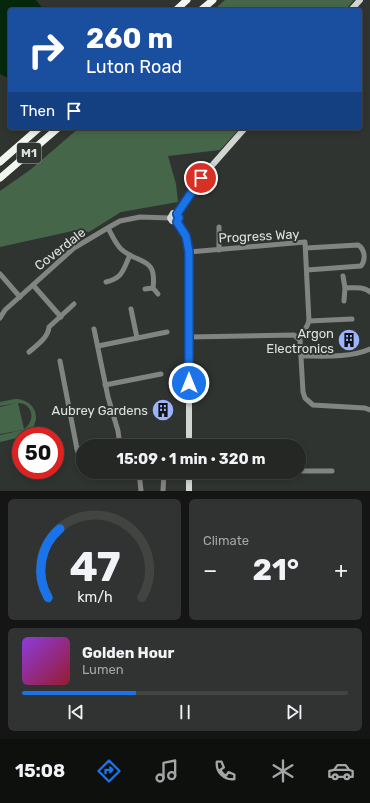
<!DOCTYPE html>
<html lang="en">
<head>
<meta charset="utf-8">
<style>
  body { margin:0; font-family:Rubik,sans-serif; background:#303331; color:#f1f3f6; height:100vh; display:flex; flex-direction:column; font-size:15px; white-space:nowrap }
  * { box-sizing:border-box; margin:0 }
  p { font-size:13px; color:#a3a5a6 }
  .icon { flex:none; width:22px; height:22px; fill:none; stroke:currentColor; stroke-width:2; stroke-linecap:round; stroke-linejoin:round }
  .map { position:relative; height:491px; overflow:hidden }
  .panel { display:flex; flex-direction:column; gap:8px; padding:8px; background:#141514; flex:1 }
  .panel>* { flex:none }
  .top-card { position:absolute; left:8px; top:8px; width:354px; height:122px; border-radius:4px; box-shadow:0 2px 6px #0003,0 0 0 1px #414441; background:#1a4fa0; color:#fff; overflow:hidden }
  .speed { position:absolute; left:12px; top:427px; display:flex; gap:8px; font-size:20px; font-weight:700; text-align:center }
  .speed>* { display:grid; place-content:center; width:52px; height:52px; border-radius:50%; background:#242724; box-shadow:0 2px 6px #0003,0 0 0 1px #414441; line-height:1 }
  .speed .limit { border:6px solid #d22; background:#fff; color:#111 }
  .pin { position:absolute; display:grid; place-items:center; width:34px; height:34px; color:#fff; margin:-17px; border:2px solid #fff; border-radius:50%; box-shadow:0 1px 4px #0007 }
  .me { position:absolute; width:44px; margin:-22px; rotate:0deg; stroke-linejoin:round; filter:drop-shadow(0 0 3px #0008) }
  .turn { display:flex; align-items:center; gap:14px; height:84px; padding:0 12px; font-size:18px }
  .turn .icon { width:52px; height:52px; stroke-width:2.5 }
  .turn b { display:block; font-size:28px; line-height:34px }
  .then { display:flex; align-items:center; height:38px; padding:0 12px; background:#0003; gap:8px; font-size:15px }
  .big { font-size:30px; font-weight:700; line-height:1.1 }
  .panel .tile { flex:1; display:flex; flex-direction:column; justify-content:center; gap:6px; min-width:0; padding:0 14px; border-radius:6px; background:#303331 }
  .panel .dial { align-items:center; gap:0 }
  .dial svg { height:104px; overflow:visible; fill:none; stroke:#414441; stroke-width:7; stroke-linecap:round; text-anchor:middle }
  .dial text { fill:#f1f3f6; stroke:none }
  .song { display:flex; align-items:center; gap:12px }
  .cover { width:48px; height:48px; border-radius:6px; background:linear-gradient(135deg,hsl(270 70% 55%),hsl(350 70% 35%)) }
  .played { height:4px; border-radius:2px; background:linear-gradient(90deg,#1a73e8 35%,#414441 35%) }
  .keys { display:flex; justify-content:space-around; direction:ltr }
  .heat { display:flex; justify-content:space-between; align-items:center; font-size:22px; direction:ltr }
  .panel .tiles { flex:1; display:grid; gap:8px; grid-template-columns:1fr 1fr }
  .tile:last-child { grid-column:span 2 }
  .trip { position:absolute; left:76px; top:439px; width:230px; height:40px; border-radius:20px; background:#242724; box-shadow:0 2px 6px #0003,0 0 0 1px #414441; font-weight:700; line-height:40px; text-align:center }
  .tab-bar { display:flex; height:64px; justify-content:space-around; align-items:center; background:#0e100e; color:#a3a5a6 }
  .tab-bar .icon { width:28px; height:28px }
  .tab-bar .current { color:#1a73e8 }
  .tab-bar b { font-size:18px; color:#f1f3f6 }
  .map>svg:first-child { display:block }
  .green { fill:#466649; fill-rule:evenodd }
  .water { fill:#05280c }
  .lines { fill:none; stroke-linecap:round; stroke-linejoin:round }
  .minor { stroke:#828482; stroke-width:5 }
  .major { stroke:#d1d6d2; stroke-width:6 }
  .highway { stroke:#f1f6f1; stroke-width:7 }
  .route-casing { stroke:#114b97; stroke-width:10 }
  .route { stroke:#1a73e8; stroke-width:7 }
  .labels { text-anchor:middle; dominant-baseline:central; stroke-width:4; stroke-linejoin:round; paint-order:stroke }
  .shield { fill:#303430; stroke:#aaacaa; stroke-width:1 }
  .shield-label { font-size:12px; font-weight:bold; fill:#dee0de }
  .street-label { font-size:13px; fill:#dee0de; stroke:#303430 }
  .poi-label { font-size:13px; fill:#dee0de; stroke:#303430; text-anchor:end }
</style>
</head>
<body>
<div class="map">
<svg width="370" height="491" viewBox="0 0 370 491">
  <rect width="100%" height="100%" fill="#303430"/>
  <g class="green">
    <path d="M 225,0 L 354,0 L 345,10 L 214,10 Z"/>
    <path d="M 79,128 L 240,128 L 220,150 L 168,156 L 176,184 L 178,202 L 121,212 L 89,232 L 77,230 L 0,247 L 0,191 L 30,170 Z"/>
    <path d="M 15,399 C 27,399 37,407 36,419 C 34,426 33,427 34,434 L 21,436 L 21,437 L 0,442 L 0,435 L 23,430 L 0,434 L 0,407 L 17,403 L 0,406 L 0,402 ZM 18,403 C 33,403 36,421 24,429 Z"/>
  </g>
  <path class="water" d="M 0,0 L 36,0 L 44,10 L 10,10 L 10,77 L 6,77 L 0,74 Z"/>
  <g class="lines">
    <g class="minor">
      <path d="M 219,227 L 219,250"/>
      <path d="M 108,228 C 112,235 115,243 121,249 C 139,265 157,256 153,288 L 145,289"/>
      <path d="M 306,248 L 358,245 C 365,249 366,260 361,266 L 307,270"/>
      <path d="M 189,252 L 305,242 L 309,321 C 307,328 304,332 298,337"/>
      <path d="M 0,274 L 20,297"/>
      <path d="M 343,276 L 345,288"/>
      <path d="M 106,282 C 123,278 123,270 130,255"/>
      <path d="M 33,285 L 61,317"/>
      <path d="M 153,288 L 158,294"/>
      <path d="M 344,301 L 345,288 C 353,288 364,286 370,292"/>
      <path d="M 131,309 L 137,338"/>
      <path d="M 0,318 L 5,310 L 74,248 L 111,226 L 120,221 L 140,217 L 170,218"/>
      <path d="M 309,321 L 352,319"/>
      <path d="M 94,329 L 108,397 L 118,431 L 120,446"/>
      <path d="M 189,337 L 294,335 L 300,340 L 303,392 L 305,398 L 313,405 L 365,408 L 370,410"/>
      <path d="M 98,346 L 167,332"/>
      <path d="M 29,352 C 37,345 48,338 49,327 L 74,304"/>
      <path d="M 301,356 C 323,356 350,358 370,349"/>
      <path d="M 60,361 L 77,449"/>
      <path d="M 105,385 L 161,374"/>
      <path d="M 96,446 L 121,446"/>
      <path d="M 172,446 L 189,445"/>
      <path d="M 83,448 L 77,449 L 83,468"/>
      <path d="M 299,471 L 332,471"/>
      <path d="M 84,472 L 85,473"/>
      <path d="M 139,472 L 141,491"/>
      <path d="M 163,491 L 164,472"/>
    </g>
    <g class="major">
      <path d="M 351,10 L 360,0"/>
      <path d="M 177,214 L 201,178 L 245,128"/>
      <path d="M 177,214 L 173,213 L 170,218 L 172,221 L 177,222"/>
      <path d="M 177,222 L 186,236 L 189,252 L 189,446"/>
      <path d="M 189,491 L 189,472"/>
    </g>
    <g class="highway">
      <path d="M 176,10 L 187,0"/>
      <path d="M 201,10 L 213,0"/>
      <path d="M 0,162 L 39,128"/>
      <path d="M 0,178 L 58,128"/>
    </g>
  </g>
  <g class="lines">
    <g class="route-casing">
      <path id="route" d="M 189,383 L 189,252 L 186,236 L 177,222 L 179,218 L 177,214 L 201,178"/>
    </g>
    <use href="#route" class="route"/>
  </g>
  <defs>
    <g id="building-disc" transform="scale(1.15)"><circle r="9.5" fill="#9cb4fd" stroke="#303430"/><path d="M-4-6H4V6H1V3H-1V6H-4ZM-2.5-4.3h1.7v1.8h-1.7ZM.8-4.3h1.7v1.8H.8ZM-2.5-1h1.7V.8h-1.7ZM.8-1h1.7V.8H.8Z" fill="#111"/></g>
  </defs>
  <g fill-rule="evenodd">
    <use href="#building-disc" x="349" y="340"/>
    <use href="#building-disc" x="163" y="410"/>
  </g>
  <g class="labels">
    <rect class="shield" x="17" y="143" width="24" height="20" rx="3"/>
    <g class="shield-label">
      <text x="29" y="153">M1</text>
    </g>
    <g class="street-label">
      <text transform="translate(259 236) rotate(-3)">Progress Way</text>
      <text transform="translate(60 249) rotate(-38)">Coverdale</text>
    </g>
    <g class="poi-label">
      <text x="334" y="333">Argon<tspan x="334" dy="15">Electronics</tspan></text>
      <text x="148" y="410">Aubrey Gardens</text>
    </g>
  </g>
</svg>
<div class="speed"><div class="limit">50</div></div>
<div class="pin" style="left:201px;top:178px;background:#d93025"><svg class="icon" aria-label="arrive" viewBox="0 0 24 24"><path d="M6 21V4h12l-3 4 3 4H6"/></svg></div>
<svg class="me" style="left:189px;top:383px" viewBox="-20 -20 40 40"><circle r="17" fill="#1a73e8" stroke="#fff" stroke-width="3"/><path d="M0-11L8 9 0 5-8 9z" fill="#fff"/></svg>
<div class="trip">15:09 · 1 min · 320 m</div>
<div class="top-card">
<div class="turn"><svg class="icon" aria-label="right" viewBox="0 0 24 24"><path d="M7 20v-9h11M14 6l5 5-5 5"/></svg><div><b>260 m</b>Luton Road</div></div>
<div class="then">Then<svg class="icon" aria-label="arrive" viewBox="0 0 24 24"><path d="M6 21V4h12l-3 4 3 4H6"/></svg></div>
</div>
</div>
<section class="panel">
<div class="tiles">
<div class="tile dial"><svg viewBox="0 0 100 80">
<path d="M14 69A42 42 0 1 1 86 69"/>
<path d="M14 69A42 42 0 0 1 23 16" stroke="#1a73e8"/>
<text x="50" y="56" font-size="32" font-weight="700">47</text>
<text x="50" y="72" font-size="11">km/h</text>
</svg></div>
<div class="tile"><p>Climate</p>
<div class="heat"><a>−</a><b class="big">21°</b><a>+</a></div>
</div>
<div class="tile">
<div class="song"><i class="cover"></i><div><b>Golden Hour</b><p>Lumen</p></div></div>
<div class="played"></div>
<div class="keys"><svg class="icon" aria-label="previous" viewBox="0 0 24 24"><path d="M18 5L8 12l10 7zM5 5v14"/></svg><svg class="icon" aria-label="pause" viewBox="0 0 24 24"><path d="M8 5v14M16 5v14"/></svg><svg class="icon" aria-label="next" viewBox="0 0 24 24"><path d="M6 5l10 7-10 7zM19 5v14"/></svg></div>
</div>
</div>
</section>
<nav class="tab-bar">
<b>15:08</b>
<svg class="icon current" aria-label="directions" viewBox="0 0 24 24"><path d="M12 3l9 9-9 9-9-9zM9 14v-3h6M13 9l2 2-2 2"/></svg>
<svg class="icon" aria-label="music" viewBox="0 0 24 24"><path d="M9 18V5l10-2v13"/><circle cx="6" cy="18" r="3"/><circle cx="16" cy="16" r="3"/></svg>
<svg class="icon" aria-label="phone" viewBox="0 0 24 24"><path d="M5 4h4l2 5-3 2q2 4 5 5l2-3 5 2v4C11 20 4 13 5 4z"/></svg>
<svg class="icon" aria-label="climate" viewBox="0 0 24 24"><path d="M12 3v18M4 7l16 10M4 17L20 7"/></svg>
<svg class="icon" aria-label="car" viewBox="0 0 24 24"><path d="M5 17H2v-5l4-1 3-4h7l3 4 3 1v5h-3M9 17h6M6 11h13"/><circle cx="7" cy="17" r="2"/><circle cx="17" cy="17" r="2"/></svg>
</nav>
</body>
</html>
